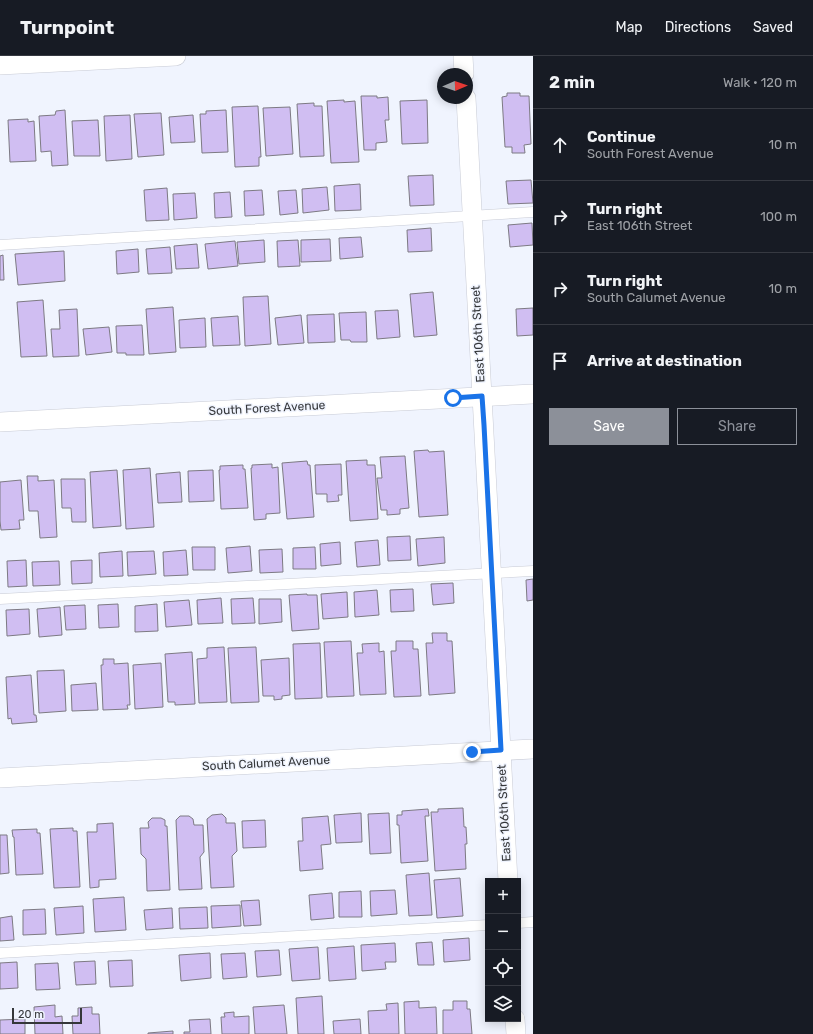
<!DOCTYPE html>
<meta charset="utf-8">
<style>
:root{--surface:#171b24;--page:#242831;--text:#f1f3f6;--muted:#9ea1a6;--line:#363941;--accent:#8c9099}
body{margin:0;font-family:Rubik,sans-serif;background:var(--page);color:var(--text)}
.controls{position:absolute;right:12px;bottom:12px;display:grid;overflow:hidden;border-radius:0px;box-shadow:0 2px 10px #0003}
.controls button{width:36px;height:36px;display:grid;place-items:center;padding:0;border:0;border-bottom:1px solid var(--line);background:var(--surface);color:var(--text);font:20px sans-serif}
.compass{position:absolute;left:437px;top:12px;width:36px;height:36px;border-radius:50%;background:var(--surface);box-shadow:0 2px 10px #0003;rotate:88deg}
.scale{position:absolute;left:12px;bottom:10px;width:70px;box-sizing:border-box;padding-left:4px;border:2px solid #35373a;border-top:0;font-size:11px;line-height:14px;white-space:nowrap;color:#35373a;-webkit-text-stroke:3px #f0f4fe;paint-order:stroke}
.stop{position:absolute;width:12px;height:12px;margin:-9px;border:3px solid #1a73e8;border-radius:50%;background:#fff}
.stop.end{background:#1a73e8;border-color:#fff;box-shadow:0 1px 4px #0008}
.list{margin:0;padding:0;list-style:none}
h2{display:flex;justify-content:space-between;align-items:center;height:52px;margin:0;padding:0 16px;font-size:17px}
h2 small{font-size:13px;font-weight:400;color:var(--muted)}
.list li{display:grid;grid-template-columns:26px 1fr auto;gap:12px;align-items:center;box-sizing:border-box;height:72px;padding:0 16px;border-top:1px solid var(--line)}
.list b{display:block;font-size:15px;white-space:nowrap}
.list p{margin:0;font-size:13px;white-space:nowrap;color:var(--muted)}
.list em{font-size:13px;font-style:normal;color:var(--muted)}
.actions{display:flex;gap:8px;padding:12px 16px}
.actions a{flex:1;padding:9px 0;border:1px solid var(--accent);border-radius:0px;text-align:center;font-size:14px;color:var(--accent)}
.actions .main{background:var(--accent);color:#fff}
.icon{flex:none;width:22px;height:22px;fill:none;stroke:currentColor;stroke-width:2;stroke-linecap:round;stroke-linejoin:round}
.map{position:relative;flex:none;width:533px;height:978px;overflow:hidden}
header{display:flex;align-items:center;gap:24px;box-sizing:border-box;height:56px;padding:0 20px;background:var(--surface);border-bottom:1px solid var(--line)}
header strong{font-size:19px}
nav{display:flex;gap:22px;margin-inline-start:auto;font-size:14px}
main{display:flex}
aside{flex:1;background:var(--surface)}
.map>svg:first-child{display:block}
.building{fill:#d0bef2;stroke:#7d7a83}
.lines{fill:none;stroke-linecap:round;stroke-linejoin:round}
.service-casing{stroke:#c8cbd5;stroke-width:11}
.minor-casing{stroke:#c8cbd5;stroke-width:20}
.service{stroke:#fff;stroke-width:10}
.minor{stroke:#fff;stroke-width:19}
.route{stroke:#1a73e8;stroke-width:5}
.labels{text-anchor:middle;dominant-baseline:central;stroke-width:3;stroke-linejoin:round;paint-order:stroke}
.street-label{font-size:12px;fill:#35373a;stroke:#f0f4fe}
</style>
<header>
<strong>Turnpoint</strong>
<nav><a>Map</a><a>Directions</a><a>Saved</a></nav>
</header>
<main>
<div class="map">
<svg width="533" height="978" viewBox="0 0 533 978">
<rect width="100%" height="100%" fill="#f0f4fe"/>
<!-- building -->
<g class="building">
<path d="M507,37H520V40H529L531,88L524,89L525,97H512V91H505L502,41L507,40Z"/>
<path d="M361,40H377V42L388,41L389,64H385L387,86L376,87V94H364Z"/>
<path d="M344,44V46L355,45L359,106L331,107L327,45Z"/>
<path d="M427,44L428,87L402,88L400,45Z"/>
<path d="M314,47V50H322L324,100L300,101L297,48Z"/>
<path d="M258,50L261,101H259V110L235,111L232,51Z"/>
<path d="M290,51L293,98L266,100L263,52Z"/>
<path d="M65,54L68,109L52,110L51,95L41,96L39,60L55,59L56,55Z"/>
<path d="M226,54L228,96L202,97L200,58H206V55Z"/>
<path d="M161,57L164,99L138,101L134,58Z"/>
<path d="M130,59L132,103L106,105L104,60Z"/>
<path d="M193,59L195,86L171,87L169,61Z"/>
<path d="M28,63V66L34,65L36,105L10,106L8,64Z"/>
<path d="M98,64L100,100H74L72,65Z"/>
<path d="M433,119L434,149L410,150L408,120Z"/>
<path d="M531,124L533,147L508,148L506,125Z"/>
<path d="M360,128L361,154L335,155L334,130Z"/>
<path d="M327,131L329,154L303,157L302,133Z"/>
<path d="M167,132L169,164L146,165L144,134Z"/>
<path d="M262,134L264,159L245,160L244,135Z"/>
<path d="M296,134L298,157L280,159L278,135Z"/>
<path d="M230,136L232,161L215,162L214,137Z"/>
<path d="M195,137L197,162L174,164L173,138Z"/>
<path d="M532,167L533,189L510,191L508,169Z"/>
<path d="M431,172L432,195L408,196L407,174Z"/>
<path d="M361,181L363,201L340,203L339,182Z"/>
<path d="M330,183L331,205L301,206V184Z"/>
<path d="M264,184L265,206L239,208L237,186Z"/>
<path d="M298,184L300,210L278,211L277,185Z"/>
<path d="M235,185L238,210L208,213L205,188Z"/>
<path d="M197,188L199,212L176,213L174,190Z"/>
<path d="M170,191L172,217L148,218L146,193Z"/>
<path d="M138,193L139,216L117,218L116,195Z"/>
<path d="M64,195L65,225L18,229L15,198Z"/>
<path d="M3,199L4,224H0V200Z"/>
<path d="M433,236L437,279L414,281L410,238Z"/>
<path d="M268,240L271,288L245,290L243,241Z"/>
<path d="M43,244L47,300L21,301L17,246Z"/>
<path d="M173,251L176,296L149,298L146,253Z"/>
<path d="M533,252V279L517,280L516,253Z"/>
<path d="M77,253L79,300L53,301L51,273H60L59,254Z"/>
<path d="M398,254L400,281L377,283L375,255Z"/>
<path d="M366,256L367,286H351L350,284H341L339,257Z"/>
<path d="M334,258L335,286L308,287L307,259Z"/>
<path d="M301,259L304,287L278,289L275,262Z"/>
<path d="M238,260L240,289L213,290L211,262Z"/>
<path d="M205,262L206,291L180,292L179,264Z"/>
<path d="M142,269L144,299H126V297H117L116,270Z"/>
<path d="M109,271L112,296L86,299L83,273Z"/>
<path d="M428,394L429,396L444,395L448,459L419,461L414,395Z"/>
<path d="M405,400L409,452L400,453V458L387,459V454H381L377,422H382L380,401Z"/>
<path d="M367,404V409H375L378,463L350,465L346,405Z"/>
<path d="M307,405L308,409H310L314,461L287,463L282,407Z"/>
<path d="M272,408V412L278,411L280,457L266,458V463L254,464L251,412H252V409Z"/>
<path d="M341,408L342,439H338L339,445L327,446V438H316L315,409Z"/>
<path d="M243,409V413H245L248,452L221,453L219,414H220V410Z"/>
<path d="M150,412L154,471L126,473L123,414Z"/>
<path d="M117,414L121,470L93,472L90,416Z"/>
<path d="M213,414L214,445L189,446L188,415Z"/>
<path d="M180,416L182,446L158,447L156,418Z"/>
<path d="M27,420H38V425L54,424L57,481L40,482L38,455H29Z"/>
<path d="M61,423H85L86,466H72L71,452H62Z"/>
<path d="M21,424L24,464H19L20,473L1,474L0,465V426Z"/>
<path d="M410,480L411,504L388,505L387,481Z"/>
<path d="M444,481L445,507L418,510L416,483Z"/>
<path d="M378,484L380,509L357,511L355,486Z"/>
<path d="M340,486L341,508L321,510L320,488Z"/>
<path d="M250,490L252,515L228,517L226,492Z"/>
<path d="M192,491H215V514H193Z"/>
<path d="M315,491L316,513H293V492Z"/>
<path d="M282,493L283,516L260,517L259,494Z"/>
<path d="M186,494L188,519L164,520L163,496Z"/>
<path d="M122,495L123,520L100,521L99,497Z"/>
<path d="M154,495L156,518L128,520L127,496Z"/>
<path d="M26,504L27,530L8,531L7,505Z"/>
<path d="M92,504V527L72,528L71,505Z"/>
<path d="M59,505L60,529L33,530L32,506Z"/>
<path d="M533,523V544L527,545L526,524Z"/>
<path d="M453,527L454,547L433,549L431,528Z"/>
<path d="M413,533L414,555L391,556L390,534Z"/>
<path d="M377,534L379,559L355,561L354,536Z"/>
<path d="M347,536L348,561L323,563L321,538Z"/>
<path d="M307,538V539H317L319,573L292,575L289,539Z"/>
<path d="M221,542L223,567L198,568L197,544Z"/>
<path d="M253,542L255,567L232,568L231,543Z"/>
<path d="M259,543H281L282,566L259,568Z"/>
<path d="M189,544L192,569L166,571L164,546Z"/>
<path d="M118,548L119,571L99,572L98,549Z"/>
<path d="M157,548L158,575L135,576V550Z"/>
<path d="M85,549L86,573L66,574L64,550Z"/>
<path d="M60,551L62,579L39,581L37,553Z"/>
<path d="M29,553L30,578L7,580L6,554Z"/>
<path d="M432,577H447V585H452L455,637L429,639L426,587H433Z"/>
<path d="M351,585L354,640L327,641L324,586Z"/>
<path d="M396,585H413V593H418L421,640L394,641L391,595H396Z"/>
<path d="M320,587L322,642L295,643L293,588Z"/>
<path d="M379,587V596L384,595L386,638L360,639L357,597H363L362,588Z"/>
<path d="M224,591L227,646L199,647L197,603L207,602V592Z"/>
<path d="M256,591L259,646L231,647L228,592Z"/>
<path d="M192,596L195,648L175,649V646H168L165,598Z"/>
<path d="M289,602L290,639L282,640V643L274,644V640H263L261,604Z"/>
<path d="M103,603H114V608L128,607L130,649H127L128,653L103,654L101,609H103Z"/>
<path d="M161,607L163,651L135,653L133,609Z"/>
<path d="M64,614L66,655L39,657L37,615Z"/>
<path d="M31,619L34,659H36L37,666L12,668L11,662L8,663L6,621Z"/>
<path d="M96,627L98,654L72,655L71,629Z"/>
<path d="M463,752L464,771H466L467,788H465L466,813L435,815L431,756H438V753Z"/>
<path d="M428,753L429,760H425L428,805L401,807L399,769H397V759H402V755Z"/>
<path d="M361,757L362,786L336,787L334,759Z"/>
<path d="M389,757L391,797L370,798L368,758Z"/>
<path d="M222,758L226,762V767H235L237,795L232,800L234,831L211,832L207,763L212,759Z"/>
<path d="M180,760H189L193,763L194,769H203L204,796L200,801L202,833L179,834L176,764Z"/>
<path d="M328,760L331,788L321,789L323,813L300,815L298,785H303L302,762Z"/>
<path d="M152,762H161L165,764V770H167L170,834L147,835L146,803L141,798L140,772H149L148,766Z"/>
<path d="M265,764L266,791L243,792L242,765Z"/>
<path d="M113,767L116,823L99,824V831L90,832L87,776H97V768Z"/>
<path d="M73,772V775H77L80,831L54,832L50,773Z"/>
<path d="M37,773V777H40L43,818L16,819L14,781H13L12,774Z"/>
<path d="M0,779H7L9,817L0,818Z"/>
<path d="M429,817L432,859L409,860L406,819Z"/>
<path d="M460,822L463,860L437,862L434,824Z"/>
<path d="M395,834L397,858L371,860L370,835Z"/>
<path d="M361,835L362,861H339V836Z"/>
<path d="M332,837L334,862L311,864L309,839Z"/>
<path d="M124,841L126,874L95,876L93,843Z"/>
<path d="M259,844L261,869L244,870L241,845Z"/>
<path d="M240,849L241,870L212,872L211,850Z"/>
<path d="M83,850L84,877L56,879L54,852Z"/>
<path d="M207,851L208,872L180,873L179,852Z"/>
<path d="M172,852L173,872L146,874L144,854Z"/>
<path d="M45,853L46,878L23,879V854Z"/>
<path d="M12,860L14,884L0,885V862Z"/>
<path d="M469,882L470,904L444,906L443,884Z"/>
<path d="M432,886L434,909H418L416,887Z"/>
<path d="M395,887L396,906H385L386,913L362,915L361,889Z"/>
<path d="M354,890L356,923L329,925L327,892Z"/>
<path d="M318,891L320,923L292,925L289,893Z"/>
<path d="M279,894L281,919L257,921L255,895Z"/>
<path d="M210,897L211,922L181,925L179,899Z"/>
<path d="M245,897L247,921L223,923L221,898Z"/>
<path d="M132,904L133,930L110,931L108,905Z"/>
<path d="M95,905L96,928L76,929L74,906Z"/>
<path d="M17,906L18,932L0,933V907Z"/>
<path d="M58,907L60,933L36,934L35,908Z"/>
<path d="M322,940L324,978H298L296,942Z"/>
<path d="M419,945V952L436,951L437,978H405L404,946Z"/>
<path d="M453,945H467V953H470L472,978H443V954H453Z"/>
<path d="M398,947L399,978H369L368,955L387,954L386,948Z"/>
<path d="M55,949V961L62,960L63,978H35L34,951Z"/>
<path d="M284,949L287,978H255L253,951Z"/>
<path d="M92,951V958H99L100,978H73L72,960H78V952Z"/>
<path d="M234,956V961L249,960V978H222L221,961H225L224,957Z"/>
<path d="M25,963V978H0V964Z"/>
<path d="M210,963L211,978H184V976H190L189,964Z"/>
<path d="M360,963L361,978H334L333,965Z"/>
<path d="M173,975V978H148V977Z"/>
</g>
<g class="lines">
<!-- service casing -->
<g class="service-casing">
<g id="service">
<path d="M0,189L533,156"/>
<path d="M0,543L533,515"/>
<path d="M518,867L533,866"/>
<path d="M0,897L488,869"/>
</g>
</g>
<!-- minor casing -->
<g class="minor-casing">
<g id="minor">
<path d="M463,0L464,18"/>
<path d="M0,9L176,0"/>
<path d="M466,42L508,825"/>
<path d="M0,366L533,338"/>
<path d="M0,722L533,693"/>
<path d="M515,963L516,978"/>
</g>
</g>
<!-- service -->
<use href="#service" class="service"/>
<!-- minor -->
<use href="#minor" class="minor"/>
</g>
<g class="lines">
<!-- route -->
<path class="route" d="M453,342L482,340L484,369L501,694L472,696"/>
</g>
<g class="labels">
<!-- street labels -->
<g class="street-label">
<text transform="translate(478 278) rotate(-93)">East 106th Street</text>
<text transform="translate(267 352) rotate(-3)">South Forest Avenue</text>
<text transform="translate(266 707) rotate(-3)">South Calumet Avenue</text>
<text transform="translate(504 757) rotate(-93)">East 106th Street</text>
</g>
</g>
</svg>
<div class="controls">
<button>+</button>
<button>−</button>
<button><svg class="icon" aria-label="locate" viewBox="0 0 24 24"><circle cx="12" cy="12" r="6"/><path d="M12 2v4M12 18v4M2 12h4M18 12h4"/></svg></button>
<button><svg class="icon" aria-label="layers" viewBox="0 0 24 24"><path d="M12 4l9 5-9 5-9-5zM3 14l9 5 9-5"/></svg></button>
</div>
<svg class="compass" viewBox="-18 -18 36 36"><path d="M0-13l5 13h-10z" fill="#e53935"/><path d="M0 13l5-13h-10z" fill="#9ea1a6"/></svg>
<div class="scale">20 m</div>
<div class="stop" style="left:453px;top:342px"></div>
<div class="stop end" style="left:472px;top:696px"></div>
</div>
<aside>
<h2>2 min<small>Walk · 120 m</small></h2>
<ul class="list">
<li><svg class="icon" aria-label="ahead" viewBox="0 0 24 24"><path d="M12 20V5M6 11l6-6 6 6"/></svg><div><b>Continue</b><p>South Forest Avenue</p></div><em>10 m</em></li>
<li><svg class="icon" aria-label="right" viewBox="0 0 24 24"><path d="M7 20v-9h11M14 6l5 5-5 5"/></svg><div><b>Turn right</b><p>East 106th Street</p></div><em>100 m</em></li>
<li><svg class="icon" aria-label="right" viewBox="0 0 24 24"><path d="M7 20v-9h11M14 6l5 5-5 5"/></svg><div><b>Turn right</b><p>South Calumet Avenue</p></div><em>10 m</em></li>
<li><svg class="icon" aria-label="arrive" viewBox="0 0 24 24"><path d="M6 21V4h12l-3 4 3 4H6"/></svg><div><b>Arrive at destination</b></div></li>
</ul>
<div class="actions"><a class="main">Save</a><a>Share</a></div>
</aside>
</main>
